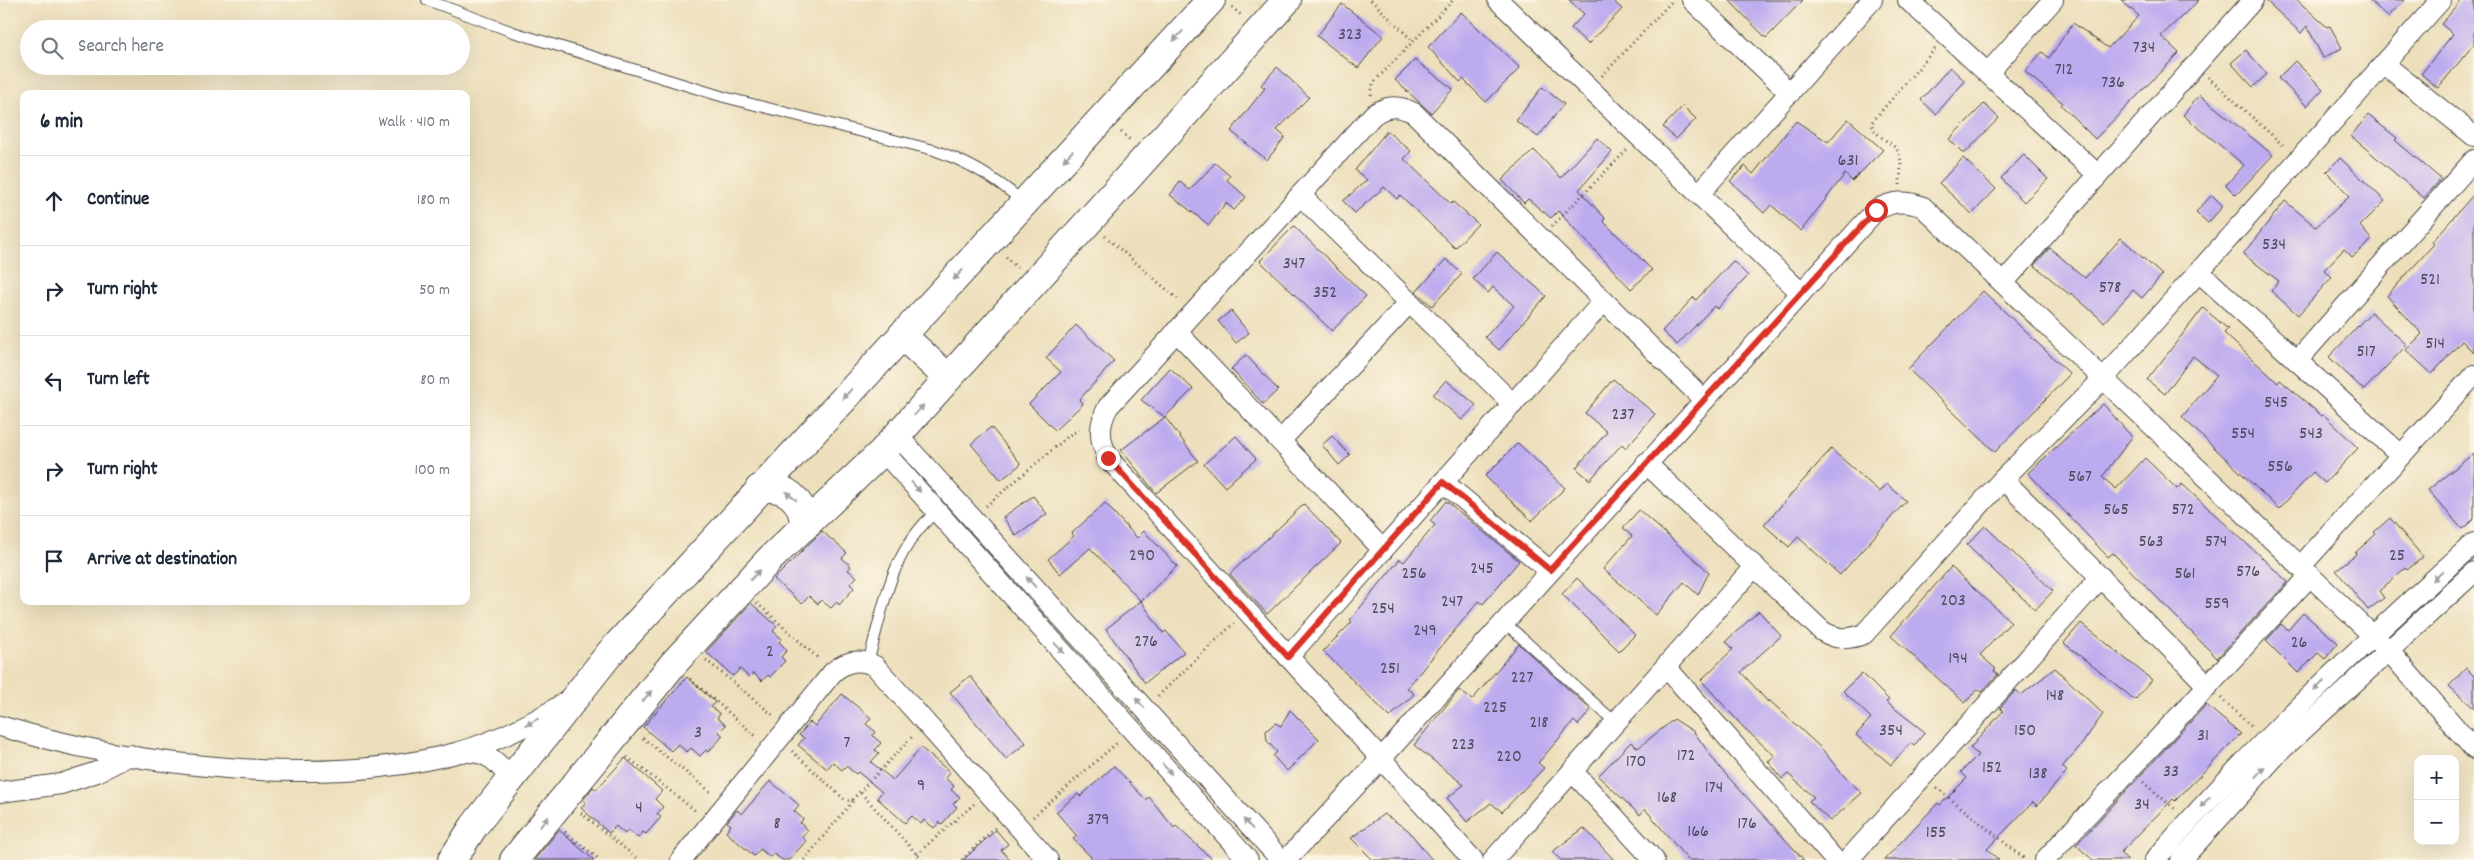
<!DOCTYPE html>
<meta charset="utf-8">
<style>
:root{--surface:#fff;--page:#f2f2f3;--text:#1f2937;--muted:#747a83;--line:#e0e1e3}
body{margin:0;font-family:Dekko,sans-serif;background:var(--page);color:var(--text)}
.controls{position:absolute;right:15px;bottom:15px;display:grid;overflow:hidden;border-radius:10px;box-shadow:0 5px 20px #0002}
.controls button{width:45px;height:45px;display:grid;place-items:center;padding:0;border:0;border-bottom:1px solid var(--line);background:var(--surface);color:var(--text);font:25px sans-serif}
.stop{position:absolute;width:15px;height:15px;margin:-11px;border:4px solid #d93025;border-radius:50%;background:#fff}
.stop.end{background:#d93025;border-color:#fff;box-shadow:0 1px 5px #0008}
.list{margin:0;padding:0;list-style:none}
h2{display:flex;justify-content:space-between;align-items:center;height:65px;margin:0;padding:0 20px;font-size:21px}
h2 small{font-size:16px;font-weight:400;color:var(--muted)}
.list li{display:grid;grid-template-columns:32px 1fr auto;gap:15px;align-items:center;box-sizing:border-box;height:90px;padding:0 20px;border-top:1px solid var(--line)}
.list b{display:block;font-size:19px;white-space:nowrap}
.list em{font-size:16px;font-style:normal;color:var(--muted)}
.icon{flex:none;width:28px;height:28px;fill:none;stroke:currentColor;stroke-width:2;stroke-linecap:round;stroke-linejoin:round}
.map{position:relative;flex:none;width:2474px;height:860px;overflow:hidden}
.search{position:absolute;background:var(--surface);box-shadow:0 5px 20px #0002;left:20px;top:20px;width:450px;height:55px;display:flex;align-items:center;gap:12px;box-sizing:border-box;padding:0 18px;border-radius:28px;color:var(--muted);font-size:19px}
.panel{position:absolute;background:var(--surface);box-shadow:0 5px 20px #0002;left:20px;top:90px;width:450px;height:515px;border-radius:10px}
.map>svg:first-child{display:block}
.building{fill:#bdabef}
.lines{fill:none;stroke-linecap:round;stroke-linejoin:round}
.lane-casing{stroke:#484641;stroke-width:12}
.street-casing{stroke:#484641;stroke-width:22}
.secondary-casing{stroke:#484641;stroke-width:30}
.path{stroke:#484641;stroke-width:3;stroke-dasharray:1 4;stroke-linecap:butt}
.lane{stroke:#fff;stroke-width:10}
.street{stroke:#fff;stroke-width:20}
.secondary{stroke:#fff;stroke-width:28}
.oneway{fill:#a0a0a0}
.route{stroke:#d93025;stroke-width:6}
.labels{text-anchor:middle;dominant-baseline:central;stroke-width:4;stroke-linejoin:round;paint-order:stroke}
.number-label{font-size:18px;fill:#504b5c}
</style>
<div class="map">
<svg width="2474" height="860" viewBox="0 0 2474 860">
<rect width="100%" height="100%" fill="#fcf5e5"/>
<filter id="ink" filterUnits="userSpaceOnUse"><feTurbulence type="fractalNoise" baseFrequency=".02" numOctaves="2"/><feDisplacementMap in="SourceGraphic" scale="10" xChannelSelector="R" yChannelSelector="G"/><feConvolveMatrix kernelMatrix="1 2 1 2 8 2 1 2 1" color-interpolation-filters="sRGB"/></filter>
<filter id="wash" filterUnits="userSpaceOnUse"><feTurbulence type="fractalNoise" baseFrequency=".0096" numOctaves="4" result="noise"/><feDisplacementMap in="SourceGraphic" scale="20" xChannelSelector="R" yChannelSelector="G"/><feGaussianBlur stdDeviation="1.12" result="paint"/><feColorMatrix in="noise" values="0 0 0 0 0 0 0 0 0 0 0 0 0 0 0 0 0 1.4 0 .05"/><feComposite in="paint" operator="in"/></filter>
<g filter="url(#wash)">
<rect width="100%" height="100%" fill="#eddfbc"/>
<g id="blocks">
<!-- building -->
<g class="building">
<path d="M1569,0H1612L1622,9L1588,44L1571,28L1584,14Z"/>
<path d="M1729,0H1803L1766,38Z"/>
<path d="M2121,0H2199L2161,36L2179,53L2095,139L2061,105L2063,103L2025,72L2042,52L2049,58L2073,23L2108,48L2139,16Z"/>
<path d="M2265,0H2297L2327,27L2330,26L2342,48L2323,58L2307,26L2301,33Z"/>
<path d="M2369,0H2404L2388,17Z"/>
<path d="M2462,0H2474V44L2438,88L2421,74L2453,34L2441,24Z"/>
<path d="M1342,4L1383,36L1358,68L1317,36Z"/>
<path d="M1461,12L1520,68L1486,102L1463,79L1460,82L1428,47Z"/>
<path d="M2246,50L2267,74L2253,87L2231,63Z"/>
<path d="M1415,60L1453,89L1431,113L1395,80Z"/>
<path d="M2295,61L2323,89L2307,106L2278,78Z"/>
<path d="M1277,67L1309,97L1277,130L1285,137L1267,160L1231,131L1265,88L1261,85Z"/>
<path d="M1950,67L1965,81L1936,114L1921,100Z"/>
<path d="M1542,87L1564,104L1538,137L1516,121Z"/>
<path d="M2200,95L2273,155L2236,195L2226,185L2244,165L2183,115Z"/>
<path d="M1984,104L1999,118L1964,154L1949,139Z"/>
<path d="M1683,106L1696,119L1676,139L1663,127Z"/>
<path d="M2368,115L2397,138L2395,140L2441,179L2424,198L2351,136Z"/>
<path d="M1848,119L1883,150L1852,181L1845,174L1801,231L1771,205L1764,213L1730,181L1745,166L1753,174L1796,121L1828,142Z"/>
<path d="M1387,131L1411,151L1404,159L1451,204L1453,202L1478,224L1455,248L1400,195L1397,199L1384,187L1355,213L1343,201L1367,180L1355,170Z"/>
<path d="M1597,138L1612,152L1579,190L1605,218L1603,221L1652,270L1631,289L1558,211L1551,218L1528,199L1524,203L1502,180L1534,150L1561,178Z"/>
<path d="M2024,155L2048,179L2024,202L2001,178Z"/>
<path d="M1963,158L1996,189L1972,214L1939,183Z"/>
<path d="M2340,158L2385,201L2360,226L2372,240L2352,257L2344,249L2324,270L2332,277L2298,315L2271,291L2279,281L2243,254L2285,201L2316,227L2350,196L2326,172Z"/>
<path d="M1215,163L1230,176L1227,180L1246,197L1234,210L1226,203L1209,225L1170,195L1180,182L1190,190Z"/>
<path d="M2474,194V353L2462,341L2432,374L2406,350L2422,334L2387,296L2434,244L2432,242Z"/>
<path d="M2212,195L2223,206L2208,223L2196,212Z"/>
<path d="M1294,226L1366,296L1332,331L1260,261Z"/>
<path d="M2121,238L2162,275L2142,298L2133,290L2104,322L2071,293L2070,295L2034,265L2050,248L2085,278Z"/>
<path d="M1497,252L1546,296L1499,350L1485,337L1514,306L1493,287L1488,293L1473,279Z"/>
<path d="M1446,259L1462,274L1432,306L1416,292Z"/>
<path d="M1733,261L1748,276L1717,309L1714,306L1677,345L1662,331L1694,297L1696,300Z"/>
<path d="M1983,291L2070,374L1995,452L1908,369Z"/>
<path d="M2203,308L2228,329L2224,333L2278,383L2280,380L2322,416L2324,415L2358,448L2325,483L2313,472L2279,509L2182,417L2217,375L2193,356L2165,394L2147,380Z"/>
<path d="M1231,311L1249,333L1236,343L1218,321Z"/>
<path d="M2371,312L2407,345L2364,390L2329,357Z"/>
<path d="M1076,325L1114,361L1079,400L1083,404L1055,430L1029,404L1061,372L1046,358Z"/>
<path d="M1246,355L1278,390L1263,404L1231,369Z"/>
<path d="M1170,368L1193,389L1165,417L1141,400Z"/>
<path d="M1613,379L1655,414L1626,448L1622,444L1590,480L1576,468L1607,432L1585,413Z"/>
<path d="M1446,380L1476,405L1462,420L1433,395Z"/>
<path d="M2103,404L2132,437L2102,477L2116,489L2145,458L2177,489L2182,484L2288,582L2217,658L2113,553L2108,557L2028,473Z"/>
<path d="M1165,417L1198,461L1156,493L1121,450Z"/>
<path d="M991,427L1021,464L1001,480L971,444Z"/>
<path d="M1236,436L1256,459L1225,487L1204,464Z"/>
<path d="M1332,436L1350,455L1339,465L1322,445Z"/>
<path d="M1518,443L1565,488L1532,521L1485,476Z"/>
<path d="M1831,449L1880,492L1887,484L1906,501L1840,575L1798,537L1789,547L1764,525Z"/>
<path d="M2474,453V519L2462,529L2428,490Z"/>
<path d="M1033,496L1047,514L1016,536L1003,517Z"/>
<path d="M1446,501L1519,561L1483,604L1479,601L1407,688L1414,694L1390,717L1323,651L1352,622L1350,620L1400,559L1404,562L1435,525L1430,521Z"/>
<path d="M1105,503L1137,538L1144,531L1177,566L1141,601L1090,548L1060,574L1048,559L1074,536L1072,533Z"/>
<path d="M1304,504L1341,543L1267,614L1230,574Z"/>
<path d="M1639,510L1709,572L1698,595L1684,582L1656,615L1603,569L1632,536L1623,528Z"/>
<path d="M2390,518L2423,557L2407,570L2405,568L2379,591L2384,598L2368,610L2336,570L2356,554L2355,553L2376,534L2374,532Z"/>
<path d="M1985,526L2053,591L2035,610L1967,545Z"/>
<path d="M822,531L847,553L842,558L851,566L848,570L857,577L850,584L854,588L839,605L837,602L831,608L821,600L818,604L809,596L802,604L774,579Z"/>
<path d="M1951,567L2011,622L1980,655L1996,669L1994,671L1998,674L1982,692L1978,689L1965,703L1891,636Z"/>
<path d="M1577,578L1635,635L1619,651L1562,594Z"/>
<path d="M1141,601L1163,633L1166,631L1184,652L1145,683L1106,629Z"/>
<path d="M751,603L777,626L773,631L782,639L779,642L787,650L781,657L785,661L770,677L768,675L762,681L753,673L749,677L740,669L733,676L706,652Z"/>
<path d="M1759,611L1781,636L1741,672L1768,702L1769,700L1822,749L1842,774L1862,793L1830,821L1809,801L1814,797L1788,774L1782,779L1768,761L1775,756L1744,728L1701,680L1733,649L1726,641Z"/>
<path d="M2303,613L2338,643L2325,659L2318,653L2298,673L2266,641L2281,624L2288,630Z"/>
<path d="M2081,623L2152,680L2135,700L2064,643Z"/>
<path d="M1519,644L1591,710L1578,725L1574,721L1538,763L1544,768L1502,812L1491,803L1467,822L1447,798L1464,785L1414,745L1459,690L1472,700Z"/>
<path d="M2055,668L2103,714L2082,744L2062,767L2067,771L2037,806L2033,802L1987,849L1999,860H1884L1938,803L1940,805L1967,778L1961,772L1978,755L1970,748L2003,711L2000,708L2016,690L2021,695Z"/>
<path d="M2466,668L2474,676V708L2449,686Z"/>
<path d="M1862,673L1889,700L1886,702L1925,732L1914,746L1910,743L1891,765L1856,735L1871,718L1843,691Z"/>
<path d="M970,676L1026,743L1006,759L950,692Z"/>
<path d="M687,677L715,702L711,707L720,714L717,718L726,725L719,732L723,736L708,752L706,750L700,756L691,748L687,752L678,744L671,751L643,727Z"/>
<path d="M842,694L871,718L866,724L876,732L872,735L881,743L875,750L879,753L871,762L893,780L921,748L950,772L945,778L954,786L951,790L960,797L953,804L957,807L942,824L940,822L934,828L924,820L921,824L912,816L905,823L877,798L882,792L858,772L856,774L846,766L842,770L833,762L827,769L798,745L804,738L799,735L810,722L815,726Z"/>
<path d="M2206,705L2241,734L2175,801L2173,799L2120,853L2128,860H2093L2076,845Z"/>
<path d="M1290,710L1319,739L1287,771L1273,756L1277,752L1267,741L1266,731L1275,723L1281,726Z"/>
<path d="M1674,719L1694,732L1719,767L1804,860H1688L1645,809L1640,815L1598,776L1631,742L1638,748Z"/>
<path d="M625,758L662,791L655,799L663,807L657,814L661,817L646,834L643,832L638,838L628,830L625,834L616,826L609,833L581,808L586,802L583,800L593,787L596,790Z"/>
<path d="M1114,766L1146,800L1149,797L1174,828L1176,826L1213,860H1094L1073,839L1077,836L1056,812L1078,794L1080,797Z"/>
<path d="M770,781L799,805L794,811L803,819L800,823L808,830L802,837L806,841L789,860H782L773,853L770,857L760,849L754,856L726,832L731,825L727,822L737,810L742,814Z"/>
<path d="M1384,814L1408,830L1432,860H1373L1351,838Z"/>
<path d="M1584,828L1614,860H1561L1552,852Z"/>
<path d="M559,830L567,837L594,860H534Z"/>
<path d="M996,830L1008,844L1001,850L1010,860H963Z"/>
</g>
</g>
</g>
<g filter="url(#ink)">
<use href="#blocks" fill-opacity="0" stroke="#484641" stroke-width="1"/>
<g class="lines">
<!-- lane casing -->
<g class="lane-casing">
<g id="lane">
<path d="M427,0L513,32L724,97L934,150C968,162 996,178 1023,202"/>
<path d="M1503,621L1616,723"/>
<path d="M868,663C884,606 890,551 937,511"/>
</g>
</g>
<!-- street casing -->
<g class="street-casing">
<g id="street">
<path d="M1498,0L1801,293"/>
<path d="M1692,0L1790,93"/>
<path d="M1908,0L2098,175"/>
<path d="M2384,64L2474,136"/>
<path d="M1988,73L2053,0"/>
<path d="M1699,194L1872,0"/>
<path d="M1300,195L1513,404"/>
<path d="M2199,272L2401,455"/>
<path d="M2003,283L2253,0"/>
<path d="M1176,331L1383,550"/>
<path d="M2297,361L2474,160"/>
<path d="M897,435L1281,860"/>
<path d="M1280,441L1410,302"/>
<path d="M883,451L1248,860"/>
<path d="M1646,463L1822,631C1837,640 1848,640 1864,634L2003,479L2103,379L2441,0"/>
<path d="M2003,479L2208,686"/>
<path d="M1443,482L1549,570"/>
<path d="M2300,567L2474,375"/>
<path d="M1288,657L1603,302"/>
<path d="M1666,667L1835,860"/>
<path d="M0,726C133,766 321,789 456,753C495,742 532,724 566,702"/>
<path d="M465,752C487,751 500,762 510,781"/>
<path d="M1573,772L1654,860"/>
<path d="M0,792L61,784L97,772L130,755"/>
<path d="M681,860L833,672C846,661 859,658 875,666L1048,860"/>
<path d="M1286,860L1381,759L1876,210C1893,201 1906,200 1923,207L2388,650L2474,749"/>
<path d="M1473,860L1108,458C1099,440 1098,426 1108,407L1373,115C1387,105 1399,105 1414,113L1704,400"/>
<path d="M1493,860L1755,566"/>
<path d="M1848,860L2101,577"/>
<path d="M2045,860L2310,576"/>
<path d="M2155,860C2253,745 2363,644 2474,543"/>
<path d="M2181,860L2278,753L2474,572"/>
</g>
</g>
<!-- secondary casing -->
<g class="secondary-casing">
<g id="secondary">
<path d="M902,335L948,378"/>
<path d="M759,489C785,484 804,499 804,527"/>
<path d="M452,860L474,826L610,653L1211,0"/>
<path d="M514,860L673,664L770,559L883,451L1287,0"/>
</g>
</g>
<!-- path -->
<g class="path">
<path d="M1371,0L1413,41"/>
<path d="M1232,7L1242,16"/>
<path d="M1602,76L1673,0"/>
<path d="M2208,77L2285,147"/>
<path d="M1371,95L1373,83L1453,0"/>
<path d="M1121,132L1131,141"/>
<path d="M1900,185C1900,176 1902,164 1900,156C1896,141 1872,138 1872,122L1935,49"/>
<path d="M1552,226L1627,150"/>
<path d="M1105,236L1180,301"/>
<path d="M1006,257L1017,268"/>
<path d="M986,506L1072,433L1083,430"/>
<path d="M757,603L819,659"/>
<path d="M706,660L774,716"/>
<path d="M690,679L757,737"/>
<path d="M1158,696L1234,623"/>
<path d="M2221,698L2253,728"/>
<path d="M643,738L712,793"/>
<path d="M792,751L845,800L851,801L913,736"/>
<path d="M627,757L697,812"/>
<path d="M2143,782L2175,809"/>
<path d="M1937,788L2026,860"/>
<path d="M861,793L922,860"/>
<path d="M581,813L639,860"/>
<path d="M1033,817L1118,742"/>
<path d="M565,832L600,860"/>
<path d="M917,854L974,804"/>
<path d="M804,860L853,801"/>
<path d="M962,860L996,827"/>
</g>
<!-- lane -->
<use href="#lane" class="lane"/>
<!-- street -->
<use href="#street" class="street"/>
<!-- secondary -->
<use href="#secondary" class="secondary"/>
</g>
<!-- one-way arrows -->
<defs><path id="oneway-solid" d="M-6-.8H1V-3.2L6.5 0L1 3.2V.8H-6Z" transform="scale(1.25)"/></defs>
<g class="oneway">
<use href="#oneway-solid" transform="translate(1178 36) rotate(133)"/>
<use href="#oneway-solid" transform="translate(1068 156) rotate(133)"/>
<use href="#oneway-solid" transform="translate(958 275) rotate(133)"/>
<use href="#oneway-solid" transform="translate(847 394) rotate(133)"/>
<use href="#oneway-solid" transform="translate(919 410) rotate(-48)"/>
<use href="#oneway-solid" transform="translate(916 487) rotate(48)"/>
<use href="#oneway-solid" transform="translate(791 496) rotate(-140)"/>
<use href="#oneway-solid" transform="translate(755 575) rotate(-48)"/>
<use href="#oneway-solid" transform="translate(2438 576) rotate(138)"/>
<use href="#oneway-solid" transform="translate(1031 582) rotate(-132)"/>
<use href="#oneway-solid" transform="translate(1059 648) rotate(48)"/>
<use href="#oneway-solid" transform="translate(2319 686) rotate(136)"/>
<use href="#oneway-solid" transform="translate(647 696) rotate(-50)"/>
<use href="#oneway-solid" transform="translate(1140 703) rotate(-132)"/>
<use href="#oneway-solid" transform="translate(532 722) rotate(152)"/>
<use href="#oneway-solid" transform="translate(1167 769) rotate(48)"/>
<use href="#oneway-solid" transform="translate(2260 772) rotate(-47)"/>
<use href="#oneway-solid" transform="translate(2205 802) rotate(133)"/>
<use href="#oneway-solid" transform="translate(544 822) rotate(-51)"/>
<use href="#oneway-solid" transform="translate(1248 824) rotate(-132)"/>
</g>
</g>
<g class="lines" filter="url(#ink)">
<!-- route -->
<path class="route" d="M1108,458L1288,657L1443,482L1550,570L1876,210"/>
</g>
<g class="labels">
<!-- number labels -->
<g class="number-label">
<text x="1350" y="35">323</text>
<text x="2144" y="48">734</text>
<text x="2064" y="70">712</text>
<text x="2113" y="83">736</text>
<text x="1848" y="161">631</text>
<text x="2274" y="245">534</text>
<text x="1294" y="264">347</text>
<text x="2430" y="280">521</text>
<text x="2110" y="288">578</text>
<text x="1325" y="293">352</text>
<text x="2435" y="344">514</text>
<text x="2366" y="352">517</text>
<text x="2276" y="403">545</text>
<text x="1623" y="415">237</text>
<text x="2243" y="434">554</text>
<text x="2311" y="434">543</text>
<text x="2280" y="467">556</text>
<text x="2080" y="477">567</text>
<text x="2116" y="510">565</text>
<text x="2183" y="510">572</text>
<text x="2151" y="542">563</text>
<text x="2216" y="542">574</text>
<text x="1142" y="556">290</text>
<text x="2397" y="556">25</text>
<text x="1482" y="569">245</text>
<text x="2248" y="572">576</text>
<text x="1414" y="574">256</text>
<text x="2185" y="574">561</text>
<text x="1953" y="601">203</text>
<text x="1452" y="602">247</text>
<text x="2217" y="604">559</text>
<text x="1383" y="609">254</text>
<text x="1425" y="631">249</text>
<text x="1146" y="642">276</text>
<text x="2299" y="643">26</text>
<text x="770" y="652">2</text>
<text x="1958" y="659">194</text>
<text x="1390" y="669">251</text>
<text x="1522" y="678">227</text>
<text x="2055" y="696">148</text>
<text x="1495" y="708">225</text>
<text x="1539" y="723">218</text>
<text x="1891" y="731">354</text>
<text x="2025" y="731">150</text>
<text x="698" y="733">3</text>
<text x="2203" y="736">31</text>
<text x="847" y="743">7</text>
<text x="1463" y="745">223</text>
<text x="1686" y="756">172</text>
<text x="1509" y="757">220</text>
<text x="1636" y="762">170</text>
<text x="1992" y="768">152</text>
<text x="2171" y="772">33</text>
<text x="2038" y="774">138</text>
<text x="921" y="786">9</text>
<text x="1714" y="788">174</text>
<text x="1667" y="798">168</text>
<text x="2142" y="805">34</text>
<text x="639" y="808">4</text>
<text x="1098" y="820">379</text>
<text x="777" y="824">8</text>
<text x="1747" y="824">176</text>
<text x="1698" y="832">166</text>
<text x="1936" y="833">155</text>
</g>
</g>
</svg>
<div class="controls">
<button>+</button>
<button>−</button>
</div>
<div class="stop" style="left:1876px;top:210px"></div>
<div class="stop end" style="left:1108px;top:458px"></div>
<div class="search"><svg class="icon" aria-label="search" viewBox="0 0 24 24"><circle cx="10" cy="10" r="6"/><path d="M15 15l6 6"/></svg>Search here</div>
<section class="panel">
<h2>6 min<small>Walk · 410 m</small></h2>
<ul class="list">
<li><svg class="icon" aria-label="ahead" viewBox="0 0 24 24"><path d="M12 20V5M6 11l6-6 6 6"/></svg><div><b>Continue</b></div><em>180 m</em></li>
<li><svg class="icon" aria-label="right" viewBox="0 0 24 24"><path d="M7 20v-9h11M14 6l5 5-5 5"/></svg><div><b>Turn right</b></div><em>50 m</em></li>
<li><svg class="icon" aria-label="left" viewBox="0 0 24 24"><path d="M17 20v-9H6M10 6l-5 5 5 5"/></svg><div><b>Turn left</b></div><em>80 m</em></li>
<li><svg class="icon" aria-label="right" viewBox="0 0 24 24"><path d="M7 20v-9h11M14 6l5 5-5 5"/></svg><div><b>Turn right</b></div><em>100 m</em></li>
<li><svg class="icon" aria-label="arrive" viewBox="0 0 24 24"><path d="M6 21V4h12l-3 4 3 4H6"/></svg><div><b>Arrive at destination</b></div></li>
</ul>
</section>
</div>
